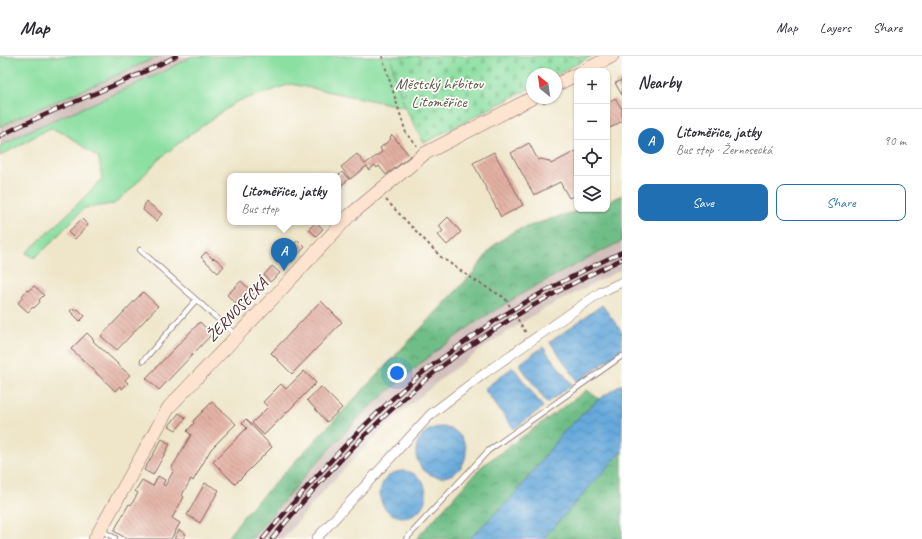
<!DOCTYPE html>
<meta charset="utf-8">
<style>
:root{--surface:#fff;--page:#f2f2f3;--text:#2b2b33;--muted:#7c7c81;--line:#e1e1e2;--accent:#1f6fb2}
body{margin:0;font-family:Caveat,sans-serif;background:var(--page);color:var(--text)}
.controls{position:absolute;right:12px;top:12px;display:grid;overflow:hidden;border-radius:8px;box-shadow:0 1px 3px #0004}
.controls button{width:36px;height:36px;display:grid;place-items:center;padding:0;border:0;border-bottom:1px solid var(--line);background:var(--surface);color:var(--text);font:20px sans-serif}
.compass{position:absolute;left:526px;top:12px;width:36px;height:36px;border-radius:50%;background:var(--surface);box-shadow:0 1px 3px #0004;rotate:331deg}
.you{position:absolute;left:397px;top:317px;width:14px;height:14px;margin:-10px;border:3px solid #fff;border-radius:50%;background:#1a73e8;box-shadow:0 0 0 6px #1a73e833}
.badge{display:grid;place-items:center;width:26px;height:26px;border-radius:50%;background:var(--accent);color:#fff;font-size:13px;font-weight:700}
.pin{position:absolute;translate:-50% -33px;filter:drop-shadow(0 1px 2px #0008)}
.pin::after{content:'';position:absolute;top:21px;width:14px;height:12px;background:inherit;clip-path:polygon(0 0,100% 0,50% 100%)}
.popup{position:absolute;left:227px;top:117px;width:114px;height:52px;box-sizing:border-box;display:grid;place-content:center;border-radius:8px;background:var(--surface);filter:drop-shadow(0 1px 3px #0005);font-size:13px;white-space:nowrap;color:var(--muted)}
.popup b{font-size:15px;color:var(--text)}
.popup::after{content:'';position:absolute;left:50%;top:100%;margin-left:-8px;border:8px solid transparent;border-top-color:var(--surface)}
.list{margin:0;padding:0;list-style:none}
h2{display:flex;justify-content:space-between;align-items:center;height:52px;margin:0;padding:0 16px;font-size:17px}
h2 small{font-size:13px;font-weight:400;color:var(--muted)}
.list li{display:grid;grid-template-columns:26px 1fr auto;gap:12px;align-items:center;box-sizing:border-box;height:64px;padding:0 16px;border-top:1px solid var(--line)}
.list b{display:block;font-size:15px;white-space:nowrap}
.list p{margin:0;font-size:13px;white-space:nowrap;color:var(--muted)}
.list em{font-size:13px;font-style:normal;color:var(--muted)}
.actions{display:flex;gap:8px;padding:12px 16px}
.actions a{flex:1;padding:9px 0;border:1px solid var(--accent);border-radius:8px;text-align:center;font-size:14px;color:var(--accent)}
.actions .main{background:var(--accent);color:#fff}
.icon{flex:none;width:22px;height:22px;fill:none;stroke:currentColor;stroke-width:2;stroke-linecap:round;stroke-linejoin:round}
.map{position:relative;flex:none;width:622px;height:483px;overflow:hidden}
header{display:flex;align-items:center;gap:24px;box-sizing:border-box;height:56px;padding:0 20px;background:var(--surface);border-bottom:1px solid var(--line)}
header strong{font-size:19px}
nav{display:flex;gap:22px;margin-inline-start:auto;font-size:14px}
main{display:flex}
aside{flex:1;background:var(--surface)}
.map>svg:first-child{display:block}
.industrial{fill:#d1c0bc}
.grass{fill:#8bdfa1;stroke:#6a7f66}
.forest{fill:url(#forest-crowns);stroke:#5d6e59}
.cemetery{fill:url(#cemetery-stones);stroke:#6a7f66}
.water{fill:url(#water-waves);stroke:#586483}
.building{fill:url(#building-back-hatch)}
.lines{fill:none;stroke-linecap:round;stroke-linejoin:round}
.lane-casing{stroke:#846563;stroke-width:6}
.street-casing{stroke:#846563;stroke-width:10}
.secondary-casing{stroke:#846563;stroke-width:14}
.path{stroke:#846563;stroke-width:2;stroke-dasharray:3 3;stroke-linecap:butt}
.lane{stroke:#fff;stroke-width:4.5}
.street{stroke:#fff;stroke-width:9}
.secondary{stroke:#fde4d0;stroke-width:13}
.rail-casing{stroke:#4a1f2b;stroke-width:4.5}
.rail{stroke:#fdfcf7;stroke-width:3;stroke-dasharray:9;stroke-linecap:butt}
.labels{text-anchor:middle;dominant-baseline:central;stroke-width:3.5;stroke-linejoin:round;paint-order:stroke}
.park-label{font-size:16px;fill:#5e594e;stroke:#fdfcf7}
.street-label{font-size:16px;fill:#4a1f2b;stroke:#fdfcf7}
</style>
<header>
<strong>Map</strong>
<nav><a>Map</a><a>Layers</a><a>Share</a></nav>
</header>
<main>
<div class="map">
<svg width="622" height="483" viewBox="0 0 622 483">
<defs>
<pattern id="forest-crowns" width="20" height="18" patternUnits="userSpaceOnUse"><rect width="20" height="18" fill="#70be87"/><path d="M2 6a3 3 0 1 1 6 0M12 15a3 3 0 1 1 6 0" fill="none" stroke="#5e9a6f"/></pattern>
<pattern id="cemetery-stones" width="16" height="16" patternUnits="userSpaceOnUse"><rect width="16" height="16" fill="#8bdfa1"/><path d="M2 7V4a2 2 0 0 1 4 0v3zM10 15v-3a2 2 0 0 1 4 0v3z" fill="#79bf8b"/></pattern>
<pattern id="water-waves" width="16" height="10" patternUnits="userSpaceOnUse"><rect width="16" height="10" fill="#66a9db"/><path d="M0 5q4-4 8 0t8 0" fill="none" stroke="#5689b2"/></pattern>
<pattern id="building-back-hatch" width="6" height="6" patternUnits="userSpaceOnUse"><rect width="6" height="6" fill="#e3b0a3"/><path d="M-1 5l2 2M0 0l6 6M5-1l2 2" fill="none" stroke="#ba8f85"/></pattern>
</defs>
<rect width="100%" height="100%" fill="#fdfcf7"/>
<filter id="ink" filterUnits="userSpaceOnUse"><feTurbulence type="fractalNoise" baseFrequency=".025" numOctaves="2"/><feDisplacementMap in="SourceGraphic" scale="8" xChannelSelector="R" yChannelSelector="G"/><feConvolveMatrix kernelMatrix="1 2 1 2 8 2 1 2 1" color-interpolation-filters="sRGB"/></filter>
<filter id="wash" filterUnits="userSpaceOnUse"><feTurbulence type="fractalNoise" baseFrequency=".012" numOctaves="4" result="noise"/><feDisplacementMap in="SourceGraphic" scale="16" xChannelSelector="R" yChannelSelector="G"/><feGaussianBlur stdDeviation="0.9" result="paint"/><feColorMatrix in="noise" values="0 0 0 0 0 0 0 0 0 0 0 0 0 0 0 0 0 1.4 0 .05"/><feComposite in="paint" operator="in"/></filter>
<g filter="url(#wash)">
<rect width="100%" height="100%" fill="#efe6ca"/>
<!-- industrial -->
<g class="industrial">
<path d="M159,0H192L165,15L103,43L26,76L0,90V71L19,61L97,28Z"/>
<path d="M622,185V213L542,254L493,285L447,318L417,343L384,372L328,430L283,483H251L310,414L366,354L432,298L479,264L530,233L588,202Z"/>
</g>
<!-- grass -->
<g class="grass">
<path d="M0,0H159L97,28L19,61L0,71Z"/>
<path d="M192,0H391L394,17L405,51L291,28L236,46L185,82L158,104L131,133L114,148L84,152L48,190L34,202L26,197L72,154L102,123L99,102L65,78L50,72L0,100V90L26,76L103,43L165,15Z"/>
</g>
<!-- forest -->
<g class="forest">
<path d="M622,139V185L588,202L530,233L479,264L432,298L366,354L310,414L251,483H226L246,457L345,353L474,216L493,190L514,175L563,159L586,153H607V147Z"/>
<path d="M587,334L599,343L566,373L515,438L469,483H416L482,410Z"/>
<path d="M622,395V483H543Z"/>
</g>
<!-- cemetery -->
<path class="cemetery" d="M391,0H592L556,19V18H532V31L424,87L405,51L394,17Z"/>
<!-- water -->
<g class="water">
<path d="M602,249L622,276V294L578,326L550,286Z"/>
<path d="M543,291L572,329L547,347L519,308Z"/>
<path d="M513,311L543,351L514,373L484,333Z"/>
<path d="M622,328V395L543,483H469L515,438L566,373L599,343Z"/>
<circle cx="441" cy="396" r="25"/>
<circle cx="403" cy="438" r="23"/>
</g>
<g id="blocks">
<!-- building -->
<g class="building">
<path d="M622,24V39L615,27Z"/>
<path d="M615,42L622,53V65L610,72L607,67V47Z"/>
<path d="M392,79L410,100L386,119L379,110L377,112L375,109L369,114L367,110L350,123L341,111L357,98L365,108L382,96L380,92L391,83L390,81Z"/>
<path d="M529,87L538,104L541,103L549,105L551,108L576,95L577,96V138L569,142L560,126L534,139L511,97Z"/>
<path d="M494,96L523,149L501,161L473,107Z"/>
<path d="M342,116L349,123L338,132V120Z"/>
<path d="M146,145L162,158L156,165L143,154Z"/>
<path d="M448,161L461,176L447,189L438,179L443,175L439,170Z"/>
<path d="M82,163L88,169L75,183L68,176Z"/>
<path d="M316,166L323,173L316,180L309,173Z"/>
<path d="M298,184L305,191L291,206L284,199Z"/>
<path d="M206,196L213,203L214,202L217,204L224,210L218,217L201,201Z"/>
<path d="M272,210L280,217L270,226L264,219Z"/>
<path d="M241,225L254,237L241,252L227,239Z"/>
<path d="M34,230L44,239L39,244L40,246L34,252L33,251L28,256L18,247L23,241L22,240L27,234L28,235Z"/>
<path d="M143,236L158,250L117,294L101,280Z"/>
<path d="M321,245L342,266L292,318L271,297Z"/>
<path d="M73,252L76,255L78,253L85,260L80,265L70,255Z"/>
<path d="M200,266L212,278L159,334L146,322Z"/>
<path d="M87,277L94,284L93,285L118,308H117L130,319L125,324L128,327L122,333L120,330L115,335L108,328L96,317V316L71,293Z"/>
<path d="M304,315L316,327L264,379L252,367L268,351L263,346L281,328L286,333Z"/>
<path d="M321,331L342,352L327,366L307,344Z"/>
<path d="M212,346L236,368L211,393L193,425L191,423L182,439L184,441L172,462L180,467L171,483H127L114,475L129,448L131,449L138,437L135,435L142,424L153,430L158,420L165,424L163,429L165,430L174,414L171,413L191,379L187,375L194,367L193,365Z"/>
<path d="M179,357L186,362L176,374L169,370Z"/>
<path d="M246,363L272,391L235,428L213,406L247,372L242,367Z"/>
<path d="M162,383L170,388L153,419L144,414Z"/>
<path d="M205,427L219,434L200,467L187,459Z"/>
<path d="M179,474L186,478L183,483H174Z"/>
</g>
</g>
</g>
<g filter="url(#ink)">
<use href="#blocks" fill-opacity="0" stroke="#846563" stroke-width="1"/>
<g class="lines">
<!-- lane casing -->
<g class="lane-casing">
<g id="lane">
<path d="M140,194L236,279"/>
<path d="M143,305L196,244"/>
<path d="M102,475L115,482L114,483"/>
<path d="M406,483L488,395L622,300"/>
</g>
</g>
<!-- street casing -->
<g class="street-casing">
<path id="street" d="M316,483L431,358L485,317L588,245L601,236L622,226"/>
</g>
<!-- secondary casing -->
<g class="secondary-casing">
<g id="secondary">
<path d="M584,15L612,0"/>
<path d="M556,29L577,18"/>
<path d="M95,483L169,351L277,238L349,160L424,98L532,42"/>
</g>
</g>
<!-- path -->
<g class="path">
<path d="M382,0L406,77L417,90"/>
<path d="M543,47L546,45V42"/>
<path d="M386,144L441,201L474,224L505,242L526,277"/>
</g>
<!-- lane -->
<use href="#lane" class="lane"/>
<!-- street -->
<use href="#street" class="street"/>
<!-- secondary -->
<use href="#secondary" class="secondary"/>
<!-- rail casing -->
<g class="rail-casing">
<g id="rail">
<path d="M0,80C57,50 119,31 176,0"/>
<path d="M263,483C308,428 355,375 409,328C425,314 442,302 459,290C473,280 486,271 499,262C539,237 580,216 622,196"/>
<path d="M272,483C322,421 378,361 441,311C496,268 559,233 622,203"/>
</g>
</g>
<!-- rail -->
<use href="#rail" class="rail"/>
</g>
</g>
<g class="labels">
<!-- park labels -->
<g class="park-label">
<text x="439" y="28">Městský hřbitov<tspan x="439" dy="18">Litoměřice</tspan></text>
</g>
<!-- street labels -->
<g class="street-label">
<text transform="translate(237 254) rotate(-46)">ŽERNOSECKÁ</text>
</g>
</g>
</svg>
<div class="controls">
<button>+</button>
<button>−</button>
<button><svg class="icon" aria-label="locate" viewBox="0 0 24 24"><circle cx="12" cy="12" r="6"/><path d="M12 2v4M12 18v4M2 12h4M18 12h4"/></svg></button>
<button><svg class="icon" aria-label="layers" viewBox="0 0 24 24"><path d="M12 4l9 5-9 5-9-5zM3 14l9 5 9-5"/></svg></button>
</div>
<svg class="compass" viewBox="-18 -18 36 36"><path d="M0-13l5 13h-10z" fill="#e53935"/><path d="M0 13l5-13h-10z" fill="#7c7c81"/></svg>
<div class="you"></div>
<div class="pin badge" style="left:284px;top:215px">A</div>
<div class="popup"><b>Litoměřice, jatky</b>Bus stop</div>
</div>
<aside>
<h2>Nearby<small></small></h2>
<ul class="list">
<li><span class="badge">A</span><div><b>Litoměřice, jatky</b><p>Bus stop · Žernosecká</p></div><em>90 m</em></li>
</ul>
<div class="actions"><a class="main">Save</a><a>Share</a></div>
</aside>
</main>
